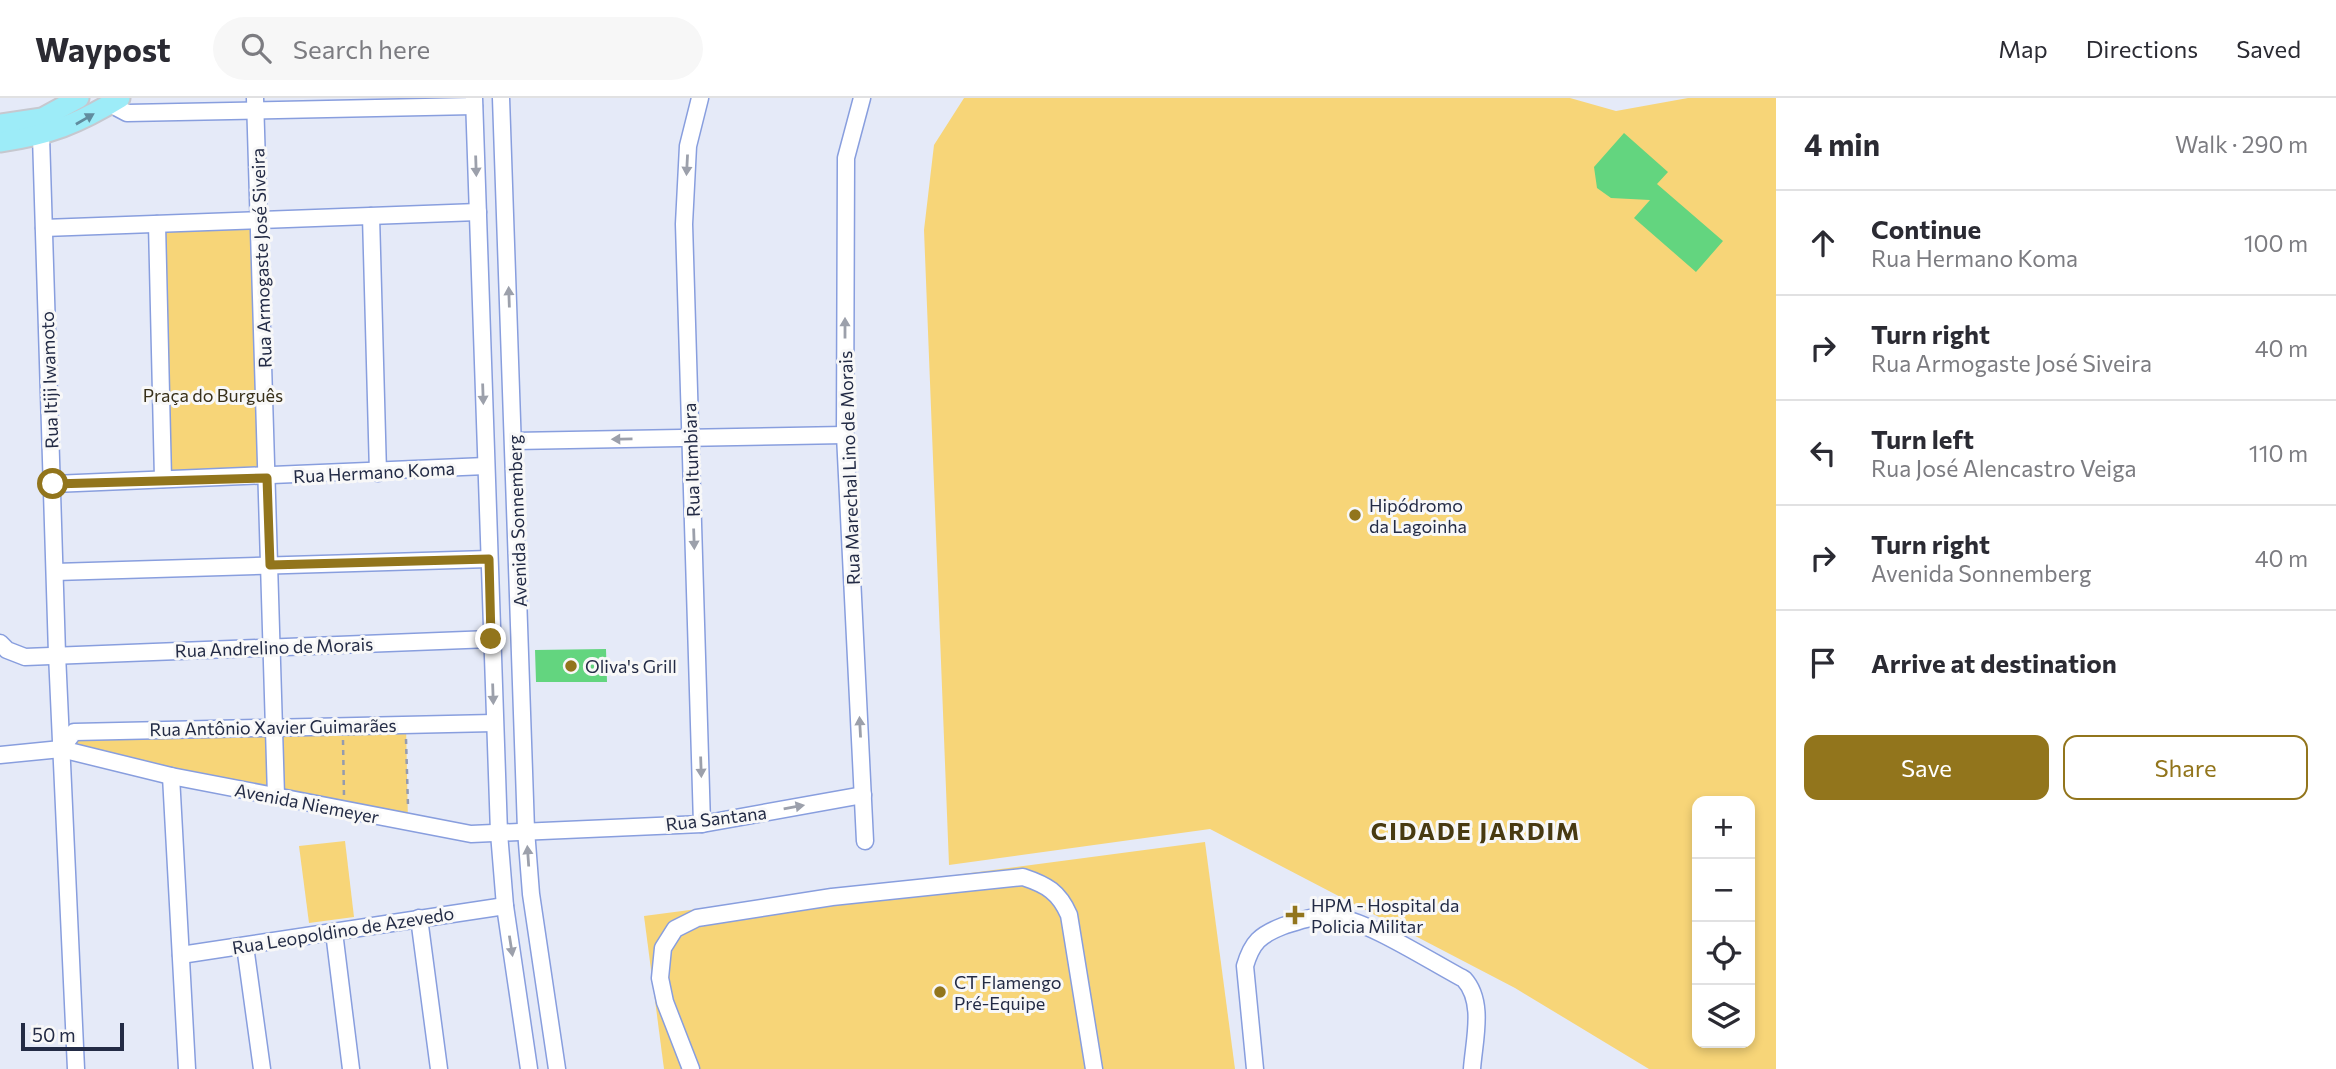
<!DOCTYPE html>
<meta charset="utf-8">
<style>
:root{--surface:#fff;--page:#f7f7f7;--text:#2b2b33;--muted:#7c7c81;--line:#e1e1e2;--accent:#92751c}
body{margin:0;font-family:Commissioner,sans-serif;background:var(--page);color:var(--text)}
.controls{position:absolute;right:21px;bottom:21px;display:grid;overflow:hidden;border-radius:14px;box-shadow:0 4px 10px #0003}
.controls button{width:63px;height:63px;display:grid;place-items:center;padding:0;border:0;border-bottom:2px solid var(--line);background:var(--surface);color:var(--text);font:35px sans-serif}
.scale{position:absolute;left:21px;bottom:18px;width:103px;box-sizing:border-box;padding-left:7px;border:4px solid #232b45;border-top:0;font-size:19px;line-height:24px;white-space:nowrap;color:#232b45;-webkit-text-stroke:5px #f8f8f8;paint-order:stroke}
.stop{position:absolute;width:21px;height:21px;margin:-16px;border:5px solid #92751c;border-radius:50%;background:#fff}
.stop.end{background:#92751c;border-color:#fff;box-shadow:0 2px 7px #0008}
.list{margin:0;padding:0;list-style:none}
h2{display:flex;justify-content:space-between;align-items:center;height:91px;margin:0;padding:0 28px;font-size:30px}
h2 small{font-size:23px;font-weight:400;color:var(--muted)}
.list li{display:grid;grid-template-columns:46px 1fr auto;gap:21px;align-items:center;box-sizing:border-box;height:105px;padding:0 28px;border-top:2px solid var(--line)}
.list b{display:block;font-size:26px;white-space:nowrap}
.list p{margin:0;font-size:23px;white-space:nowrap;color:var(--muted)}
.list em{font-size:23px;font-style:normal;color:var(--muted)}
.actions{display:flex;gap:14px;padding:21px 28px}
.actions a{flex:1;padding:16px 0;border:2px solid var(--accent);border-radius:14px;text-align:center;font-size:24px;color:var(--accent)}
.actions .main{background:var(--accent);color:#fff}
.icon{flex:none;width:38px;height:38px;fill:none;stroke:currentColor;stroke-width:2;stroke-linecap:round;stroke-linejoin:round}
.map{position:relative;flex:none;width:1776px;height:971px;overflow:hidden}
header{display:flex;align-items:center;gap:42px;box-sizing:border-box;height:98px;padding:0 35px;background:var(--surface);border-bottom:2px solid var(--line)}
header strong{font-size:33px}
nav{display:flex;gap:38px;margin-inline-start:auto;font-size:24px}
.search{width:490px;height:63px;background:var(--page);display:flex;align-items:center;gap:18px;box-sizing:border-box;padding:0 24px;border-radius:38px;color:var(--muted);font-size:26px}
main{display:flex}
aside{flex:1;background:var(--surface)}
.map>svg:first-child{display:block}
.green{fill:#f7d578;fill-rule:evenodd}
.building{fill:#63d57f}
.lines{fill:none;stroke-linecap:round;stroke-linejoin:round}
.minor-casing{stroke:#889ede;stroke-width:19}
.major-casing{stroke:#c6c8cf;stroke-width:23}
.path{stroke:#959bae;stroke-width:2.5;stroke-dasharray:5 5;stroke-linecap:butt}
.minor{stroke:#fff;stroke-width:16}
.major{stroke:#9decf8;stroke-width:19}
.oneway{fill:#608c9e}
.oneway2{fill:#9ca0ab}
.route{stroke:#92751c;stroke-width:9}
.poi-dot{fill:#92751c;stroke:#f8f8f8;stroke-width:2.5}
.labels{text-anchor:middle;dominant-baseline:central;stroke-width:6;stroke-linejoin:round;paint-order:stroke}
.street-label{font-size:18px;fill:#232b45;stroke:#f8f8f8}
.park-label{font-size:18px;fill:#383019;stroke:#f8f8f8}
.poi-label{font-size:18px;fill:#232b45;stroke:#f8f8f8;text-anchor:start}
.district-label{font-size:24px;font-weight:bold;letter-spacing:2px;fill:#483a11;stroke:#f8f8f8}
</style>
<header>
<strong>Waypost</strong>
<div class="search"><svg class="icon" aria-label="search" viewBox="0 0 24 24"><circle cx="10" cy="10" r="6"/><path d="M15 15l6 6"/></svg>Search here</div>
<nav><a>Map</a><a>Directions</a><a>Saved</a></nav>
</header>
<main>
<div class="map">
<svg width="1776" height="971" viewBox="0 0 1776 971">
<rect width="100%" height="100%" fill="#e5eaf8"/>
<!-- green -->
<g class="green">
<path d="M964,0H1570L1616,13L1688,0H1776V971H1649L1515,890L1210,731L949,767L924,132L934,47ZM1697,703H1750V945H1697Z"/>
<path d="M260,122L267,380L163,381L157,126Z"/>
<path d="M406,626L408,725L61,651L74,634Z"/>
<path d="M345,743L354,819L309,825L299,748Z"/>
<path d="M1205,744L1235,971H664L644,818Z"/>
</g>
<!-- building -->
<g class="building">
<path d="M1624,35L1668,74L1657,86L1723,143L1696,174L1634,120L1650,102L1611,100L1597,90L1594,69Z"/>
<path d="M606,551L607,584H536L535,552Z"/>
</g>
<g class="lines">
<!-- minor casing -->
<g class="minor-casing">
<g id="minor">
<path d="M255,0L276,698"/>
<path d="M474,0L499,735L505,808L529,971"/>
<path d="M501,0L526,732L531,796L557,971"/>
<path d="M700,0L688,48L684,126L702,726"/>
<path d="M862,0L846,60L845,337L865,743"/>
<path d="M110,6L127,15L474,8"/>
<path d="M41,38L57,556L76,971"/>
<path d="M371,118L378,375"/>
<path d="M157,126L163,381"/>
<path d="M44,130L478,114"/>
<path d="M514,343L845,337"/>
<path d="M53,386L486,368"/>
<path d="M55,474L489,461"/>
<path d="M0,545L7,552L25,559L491,541"/>
<path d="M61,651L74,634L494,625"/>
<path d="M0,657L61,651L171,678L471,736L702,726L863,697"/>
<path d="M171,678L187,971"/>
<path d="M419,820L439,971"/>
<path d="M334,834L351,971"/>
<path d="M245,848L262,971"/>
<path d="M181,857L505,808"/>
<path d="M691,971L665,904L660,880L663,850L675,831L697,820L832,799L1023,779C1047,787 1059,794 1069,817L1094,971"/>
<path d="M1255,971L1245,868C1252,844 1260,837 1283,828C1299,823 1314,817 1331,818C1366,821 1431,864 1464,881C1485,904 1474,942 1472,971"/>
</g>
</g>
<!-- major casing -->
<g class="major-casing">
<g id="major">
<path d="M0,26L42,20L79,0"/>
<path d="M0,44C49,37 78,26 120,0"/>
</g>
</g>
<!-- path -->
<g class="path">
<path d="M406,641L408,708"/>
<path d="M343,642L344,698"/>
</g>
<!-- minor -->
<use href="#minor" class="minor"/>
<!-- major -->
<use href="#major" class="major"/>
</g>
<!-- one-way arrows -->
<defs><path id="oneway-solid" d="M-6-.8H1V-3.2L6.5 0L1 3.2V.8H-6Z" transform="scale(1.75)"/></defs>
<use class="oneway" href="#oneway-solid" transform="translate(85 21) rotate(-30)"/>
<g class="oneway2">
<use href="#oneway-solid" transform="translate(687 67) rotate(93)"/>
<use href="#oneway-solid" transform="translate(476 68) rotate(88)"/>
<use href="#oneway-solid" transform="translate(509 199) rotate(-92)"/>
<use href="#oneway-solid" transform="translate(845 230) rotate(-90)"/>
<use href="#oneway-solid" transform="translate(483 296) rotate(88)"/>
<use href="#oneway-solid" transform="translate(622 341) rotate(179)"/>
<use href="#oneway-solid" transform="translate(694 441) rotate(88)"/>
<use href="#oneway-solid" transform="translate(493 596) rotate(88)"/>
<use href="#oneway-solid" transform="translate(860 629) rotate(-93)"/>
<use href="#oneway-solid" transform="translate(701 669) rotate(88)"/>
<use href="#oneway-solid" transform="translate(794 709) rotate(-10)"/>
<use href="#oneway-solid" transform="translate(528 758) rotate(-94)"/>
<use href="#oneway-solid" transform="translate(511 848) rotate(81)"/>
</g>
<g class="lines">
<!-- route -->
<path class="route" d="M53,386L267,380L270,467L489,461L491,541"/>
</g>
<!-- markers -->
<g class="poi-dot">
<circle cx="1355" cy="417" r="7"/>
<circle cx="571" cy="568" r="7"/>
<path d="M1291.5 806.5h7v7h7v7h-7v7h-7v-7h-7v-7h7z"/>
<circle cx="940" cy="894" r="7"/>
</g>
<g class="labels">
<!-- street labels -->
<g class="street-label">
<text transform="translate(261 160) rotate(-92)">Rua Armogaste José Siveira</text>
<text transform="translate(49 282) rotate(-92)">Rua Itiji Iwamoto</text>
<text transform="translate(691 362) rotate(-92)">Rua Itumbiara</text>
<text transform="translate(849 370) rotate(-92)">Rua Marechal Lino de Morais</text>
<text transform="translate(374 374) rotate(-3)">Rua Hermano Koma</text>
<text transform="translate(517 423) rotate(-92)">Avenida Sonnemberg</text>
<text transform="translate(274 549) rotate(-2)">Rua Andrelino de Morais</text>
<text transform="translate(273 629) rotate(-1)">Rua Antônio Xavier Guimarães</text>
<text transform="translate(307 705) rotate(11)">Avenida Niemeyer</text>
<text transform="translate(716 720) rotate(-7)">Rua Santana</text>
<text transform="translate(343 832) rotate(-9)">Rua Leopoldino de Azevedo</text>
</g>
<!-- park labels -->
<g class="park-label">
<text x="213" y="297">Praça do Burguês</text>
</g>
<!-- poi labels -->
<g class="poi-label">
<text x="1369" y="407">Hipódromo<tspan x="1369" dy="21">da Lagoinha</tspan></text>
<text x="585" y="568">Oliva's Grill</text>
<text x="1311" y="807">HPM - Hospital da<tspan x="1311" dy="21">Policia Militar</tspan></text>
<text x="954" y="884">CT Flamengo<tspan x="954" dy="21">Pré-Equipe</tspan></text>
</g>
<!-- district labels -->
<g class="district-label">
<text x="1476" y="732">CIDADE JARDIM</text>
</g>
</g>
</svg>
<div class="controls">
<button>+</button>
<button>−</button>
<button><svg class="icon" aria-label="locate" viewBox="0 0 24 24"><circle cx="12" cy="12" r="6"/><path d="M12 2v4M12 18v4M2 12h4M18 12h4"/></svg></button>
<button><svg class="icon" aria-label="layers" viewBox="0 0 24 24"><path d="M12 4l9 5-9 5-9-5zM3 14l9 5 9-5"/></svg></button>
</div>
<div class="scale">50 m</div>
<div class="stop" style="left:53px;top:386px"></div>
<div class="stop end" style="left:491px;top:541px"></div>
</div>
<aside>
<h2>4 min<small>Walk · 290 m</small></h2>
<ul class="list">
<li><svg class="icon" aria-label="ahead" viewBox="0 0 24 24"><path d="M12 20V5M6 11l6-6 6 6"/></svg><div><b>Continue</b><p>Rua Hermano Koma</p></div><em>100 m</em></li>
<li><svg class="icon" aria-label="right" viewBox="0 0 24 24"><path d="M7 20v-9h11M14 6l5 5-5 5"/></svg><div><b>Turn right</b><p>Rua Armogaste José Siveira</p></div><em>40 m</em></li>
<li><svg class="icon" aria-label="left" viewBox="0 0 24 24"><path d="M17 20v-9H6M10 6l-5 5 5 5"/></svg><div><b>Turn left</b><p>Rua José Alencastro Veiga</p></div><em>110 m</em></li>
<li><svg class="icon" aria-label="right" viewBox="0 0 24 24"><path d="M7 20v-9h11M14 6l5 5-5 5"/></svg><div><b>Turn right</b><p>Avenida Sonnemberg</p></div><em>40 m</em></li>
<li><svg class="icon" aria-label="arrive" viewBox="0 0 24 24"><path d="M6 21V4h12l-3 4 3 4H6"/></svg><div><b>Arrive at destination</b></div></li>
</ul>
<div class="actions"><a class="main">Save</a><a>Share</a></div>
</aside>
</main>
